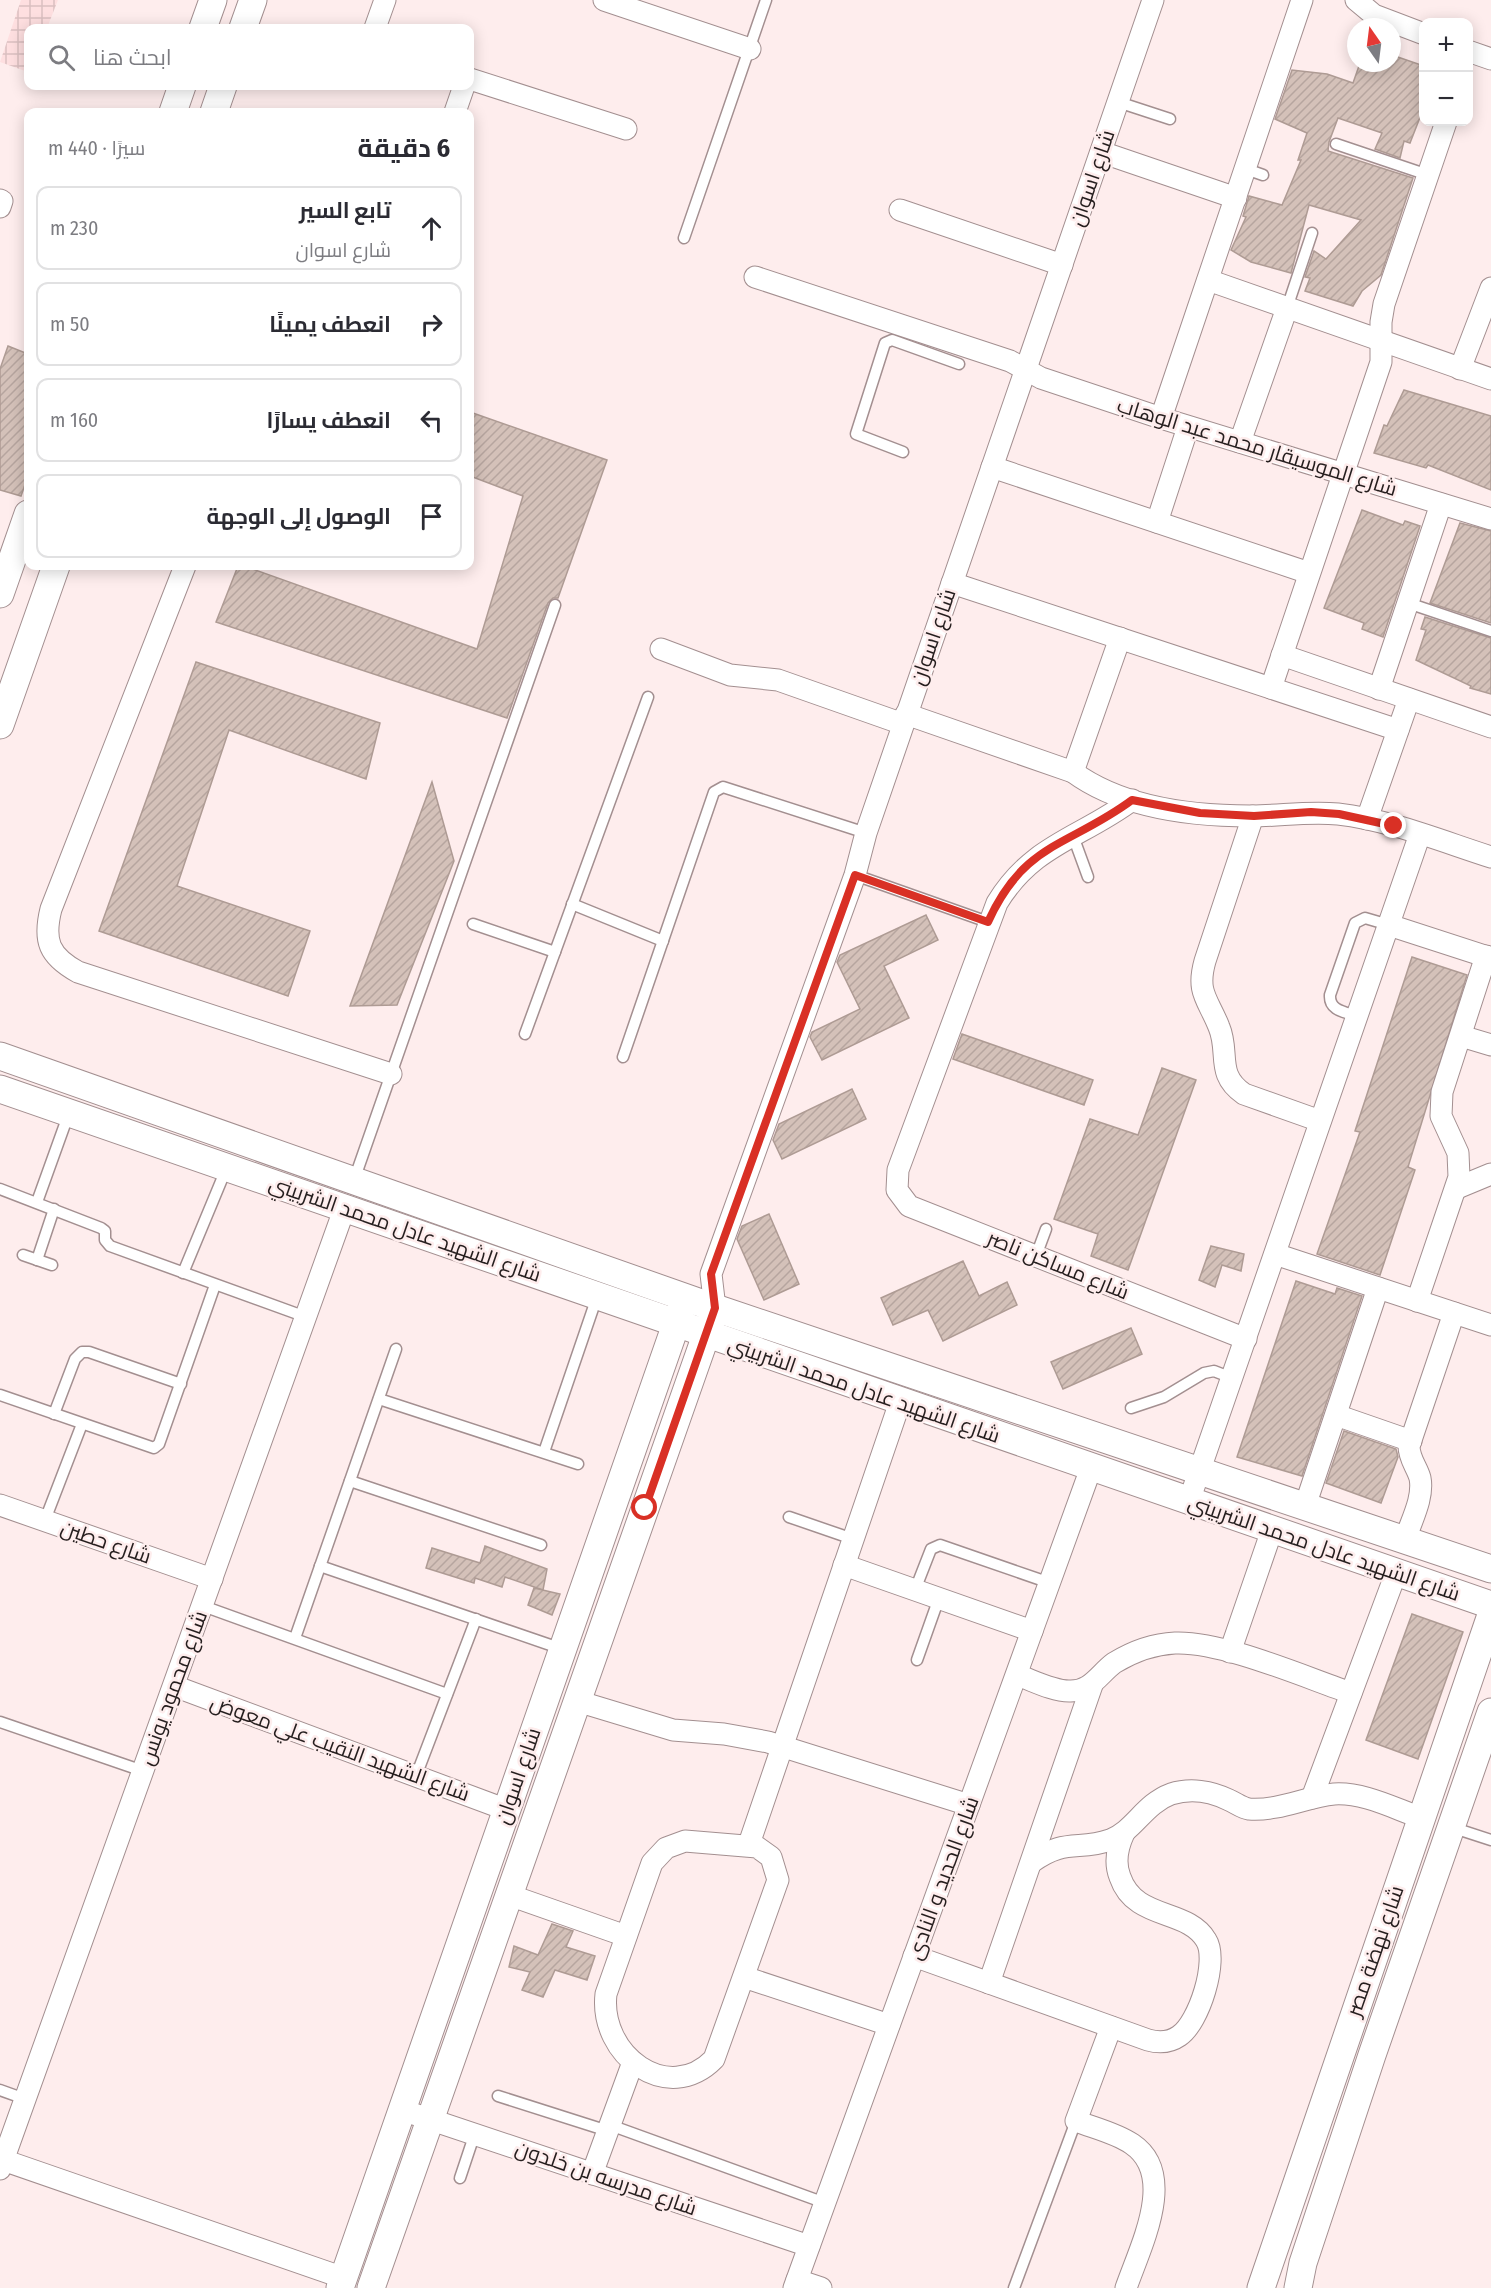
<!DOCTYPE html>
<html lang="ar">
<meta charset="utf-8">
<style>
:root{--surface:#fff;--page:#f2f2f3;--text:#2b2b33;--muted:#7c7c81;--line:#e1e1e2}
body{margin:0;font-family:"Fira Sans Condensed",Cairo,sans-serif;background:var(--page);color:var(--text);direction:rtl}
.controls{position:absolute;right:18px;top:18px;display:grid;overflow:hidden;border-radius:12px;box-shadow:0 3px 15px #0003}
.controls button{width:54px;height:54px;display:grid;place-items:center;padding:0;border:0;border-bottom:2px solid var(--line);background:var(--surface);color:var(--text);font:30px sans-serif}
.compass{position:absolute;left:1347px;top:18px;width:54px;height:54px;border-radius:50%;background:var(--surface);box-shadow:0 3px 15px #0003;rotate:346deg}
.stop{position:absolute;width:18px;height:18px;margin:-14px;border:4px solid #d93025;border-radius:50%;background:#fff}
.stop.end{background:#d93025;border-color:#fff;box-shadow:0 2px 6px #0008}
.list{margin:0;padding:0;list-style:none}
h2{display:flex;justify-content:space-between;align-items:center;height:78px;margin:0;padding:0 24px;font-size:26px}
h2 small{font-size:20px;font-weight:400;color:var(--muted)}
.list li{display:grid;grid-template-columns:39px 1fr auto;gap:18px;align-items:center;box-sizing:border-box;height:84px;margin:0 12px 12px;padding:0 12px;border:2px solid var(--line);border-radius:12px}
.list b{display:block;font-size:22px;white-space:nowrap}
.list p{margin:0;font-size:20px;white-space:nowrap;color:var(--muted)}
.list em{font-size:20px;font-style:normal;color:var(--muted)}
.icon{flex:none;width:33px;height:33px;fill:none;stroke:currentColor;stroke-width:2;stroke-linecap:round;stroke-linejoin:round}
.map{position:relative;flex:none;width:1491px;height:2288px;overflow:hidden;direction:ltr}
.search{position:absolute;background:var(--surface);box-shadow:0 3px 15px #0003;left:24px;top:24px;width:450px;height:66px;display:flex;align-items:center;gap:15px;box-sizing:border-box;padding:0 21px;border-radius:12px;color:var(--muted);font-size:22px}
.panel{position:absolute;background:var(--surface);box-shadow:0 3px 15px #0003;left:24px;top:108px;width:450px;height:462px;border-radius:12px;direction:rtl}
.map>svg:first-child{display:block}
.industrial{fill:url(#industrial-grid)}
.building{fill:url(#building-hatch);stroke:#ae9b94;stroke-width:1.5}
.lines{fill:none;stroke-linecap:round;stroke-linejoin:round}
.service-casing{stroke:#a38f90;stroke-width:13}
.minor-casing{stroke:#a38f90;stroke-width:23}
.tertiary-casing{stroke:#a38f90;stroke-width:29}
.service{stroke:#fff;stroke-width:10}
.minor{stroke:#fff;stroke-width:21}
.tertiary{stroke:#fff;stroke-width:27}
.route{stroke:#d93025;stroke-width:8}
.labels{text-anchor:middle;dominant-baseline:central;stroke-width:5;stroke-linejoin:round;paint-order:stroke}
.street-label{font-size:21px;fill:#251e1e;stroke:#feeded}
</style>
<div class="map">
<svg width="1491" height="2288" viewBox="0 0 1491 2288">
<defs>
<pattern id="industrial-grid" width="8" height="8" patternUnits="userSpaceOnUse" patternTransform="scale(1.5)"><rect width="8" height="8" fill="#fedfe0"/><path d="M0 4h8M4 0v8" fill="none" stroke="#dabfc0"/></pattern>
<pattern id="building-hatch" width="6" height="6" patternUnits="userSpaceOnUse" patternTransform="scale(1.5)"><rect width="6" height="6" fill="#d4c1b9"/><path d="M-1 1l2-2M0 6l6-6M5 7l2-2" fill="none" stroke="#b6a59f"/></pattern>
</defs>
<rect width="100%" height="100%" fill="#feeded"/>
<!-- industrial -->
<path class="industrial" d="M21,0H58L47,28H28V72L0,62Z"/>
<!-- building -->
<g class="building">
<path d="M1392,55L1424,66V107L1410,143L1404,141L1400,158L1375,149L1382,133L1338,118L1329,142L1328,151L1413,178L1381,275L1362,291L1353,306L1305,291L1310,278L1305,277L1314,251L1326,259L1361,220L1309,205L1291,273L1251,262L1231,250L1246,217L1243,216L1249,196L1282,205L1301,160H1298L1307,133L1275,119L1292,70L1327,74L1353,83L1360,63H1392Z"/>
<path d="M8,346L28,354V476L21,496L0,490V369Z"/>
<path d="M1404,390L1491,416V490L1428,465L1426,468L1374,453L1384,425L1387,426Z"/>
<path d="M470,412L607,460L558,598H553L548,603L507,718L216,622L238,566H244L477,649L523,496L470,476Z"/>
<path d="M1362,510L1403,525L1405,521L1420,526L1383,637L1362,629L1364,623L1324,608Z"/>
<path d="M1460,523L1491,531V623L1430,603Z"/>
<path d="M1425,617L1491,638V694L1470,688L1471,686L1416,660L1426,630L1421,629Z"/>
<path d="M196,662L380,723L366,779L229,730L177,886L310,931L288,996L99,931Z"/>
<path d="M432,782L454,861L397,1005L350,1006Z"/>
<path d="M926,915L938,940L884,966L909,1018L822,1060L810,1037L812,1032L860,1009L837,962L840,955Z"/>
<path d="M1412,957L1467,975L1408,1167L1415,1170L1380,1275L1317,1254L1360,1132L1355,1131Z"/>
<path d="M962,1034L1093,1080L1084,1105L953,1059Z"/>
<path d="M1162,1068L1196,1080L1128,1270L1091,1256L1098,1234L1054,1219L1090,1119L1138,1135Z"/>
<path d="M852,1089L866,1119L782,1159L773,1140L779,1124Z"/>
<path d="M769,1214L799,1284L764,1300L737,1239L742,1226Z"/>
<path d="M1211,1246L1244,1254L1241,1271L1222,1265L1215,1287L1199,1280Z"/>
<path d="M963,1261L979,1296L1007,1282L1017,1305L943,1341L928,1310L893,1325L881,1298Z"/>
<path d="M1296,1281L1335,1294L1337,1288L1362,1296L1302,1476L1237,1457Z"/>
<path d="M1131,1328L1142,1354L1063,1389L1051,1362Z"/>
<path d="M1344,1431L1396,1449L1398,1457L1381,1503L1326,1483Z"/>
<path d="M485,1546L547,1569L543,1590L505,1577L502,1587L475,1578L474,1583L426,1568L432,1548L480,1563Z"/>
<path d="M534,1588L560,1594L552,1615L528,1605Z"/>
<path d="M1412,1614L1463,1632L1418,1759L1366,1740Z"/>
<path d="M552,1924L573,1931L566,1947L595,1956L587,1980L555,1970L543,1997L522,1990L530,1972L509,1967L514,1946L538,1955Z"/>
</g>
<g class="lines">
<!-- service casing -->
<g class="service-casing">
<g id="service">
<path d="M1118,102L1170,119"/>
<path d="M1336,144L1428,175"/>
<path d="M1246,169L1263,175"/>
<path d="M684,238L766,0"/>
<path d="M1287,308L1312,233"/>
<path d="M903,452L856,434L885,343L892,340L959,364"/>
<path d="M1408,603L1491,631"/>
<path d="M1073,836L1088,877"/>
<path d="M855,875L988,922"/>
<path d="M572,904L663,941"/>
<path d="M473,924L555,952"/>
<path d="M1357,1016C1345,1012 1329,1011 1330,995L1355,923L1365,918L1389,925"/>
<path d="M525,1034L648,697"/>
<path d="M623,1057L714,792L723,787L866,833"/>
<path d="M354,1180L555,605"/>
<path d="M0,1189L101,1228L105,1231V1240L110,1246L306,1317"/>
<path d="M37,1202L69,1113"/>
<path d="M23,1255L52,1265"/>
<path d="M1036,1256L1046,1229"/>
<path d="M37,1260L54,1209"/>
<path d="M183,1273L227,1167"/>
<path d="M0,1395L154,1448L159,1444L215,1285"/>
<path d="M379,1399L578,1464"/>
<path d="M1131,1408L1164,1397L1204,1373L1214,1371L1232,1378"/>
<path d="M54,1414L75,1359L82,1352H89L181,1384"/>
<path d="M544,1452L597,1297"/>
<path d="M350,1481L541,1545"/>
<path d="M789,1517L853,1539"/>
<path d="M45,1520L82,1424"/>
<path d="M320,1566L562,1649"/>
<path d="M915,1590L931,1549L940,1545L1050,1583"/>
<path d="M203,1606L447,1694"/>
<path d="M295,1638L396,1349"/>
<path d="M917,1660L939,1598"/>
<path d="M0,1722L143,1771"/>
<path d="M416,1776L476,1619"/>
<path d="M1451,1827L1491,1840"/>
<path d="M0,2090L25,2099"/>
<path d="M498,2096L608,2131"/>
<path d="M610,2125L825,2203"/>
<path d="M460,2178L475,2133"/>
<path d="M1014,2288L1076,2121"/>
</g>
</g>
<!-- minor casing -->
<g class="minor-casing">
<g id="minor">
<path d="M604,0L750,49"/>
<path d="M1356,0L1374,15L1424,34"/>
<path d="M375,28L385,0"/>
<path d="M1468,51L1491,59"/>
<path d="M470,79L626,129"/>
<path d="M455,112L464,86"/>
<path d="M1101,152L1236,198"/>
<path d="M0,200L2,201L0,207"/>
<path d="M900,210L1062,265"/>
<path d="M755,277L1010,361L1041,378L1161,418L1491,519"/>
<path d="M1208,280L1491,379"/>
<path d="M1460,369L1491,288"/>
<path d="M1161,418L1302,0"/>
<path d="M1240,442L1287,308"/>
<path d="M992,467L1309,573"/>
<path d="M1157,522L1188,427"/>
<path d="M185,566L51,909C43,941 49,956 78,972L391,1074"/>
<path d="M952,583L1398,730"/>
<path d="M661,649L730,675L778,680L903,724"/>
<path d="M1282,655L1491,727"/>
<path d="M1271,688L1381,362V322L1384,304L1446,122"/>
<path d="M1379,689L1441,504"/>
<path d="M906,714L1073,772C1122,808 1192,816 1251,816C1280,816 1308,811 1338,814C1390,820 1441,841 1491,857"/>
<path d="M1073,772L1120,638"/>
<path d="M1132,800C1081,838 1033,844 997,903L898,1170L897,1190L909,1206L1246,1339"/>
<path d="M1253,816L1205,961C1196,993 1208,999 1219,1027C1230,1053 1215,1074 1244,1094L1320,1121"/>
<path d="M1367,819L1409,699"/>
<path d="M1389,925L1491,958"/>
<path d="M1461,1036L1491,1045"/>
<path d="M1457,1188L1491,1174"/>
<path d="M1275,1254L1491,1325"/>
<path d="M1417,1301L1459,1177L1458,1153L1441,1116L1442,1092L1486,956"/>
<path d="M715,1308L711,1274L855,875L866,833L1153,0"/>
<path d="M1336,1415L1411,1441"/>
<path d="M1189,1501L1420,834"/>
<path d="M0,1505L212,1579"/>
<path d="M1305,1506L1378,1288"/>
<path d="M1405,1540C1411,1521 1424,1498 1420,1478C1417,1467 1409,1459 1409,1446L1454,1313"/>
<path d="M844,1565L1032,1631"/>
<path d="M1230,1652L1272,1530"/>
<path d="M1017,1675C1032,1680 1052,1691 1069,1691C1091,1692 1099,1674 1114,1663C1132,1652 1154,1644 1175,1643C1222,1641 1304,1677 1351,1693"/>
<path d="M174,1686L507,1810"/>
<path d="M577,1701L673,1730L724,1734L768,1742L969,1805"/>
<path d="M1312,1798L1396,1573"/>
<path d="M685,1841L757,1847L771,1857L778,1880L714,2059C668,2106 599,2055 606,1994L652,1863L666,1848Z"/>
<path d="M749,1844L900,1402"/>
<path d="M1032,1862C1065,1838 1078,1851 1110,1840C1134,1831 1144,1804 1171,1794C1190,1788 1211,1791 1229,1800C1236,1803 1242,1808 1249,1809C1280,1811 1305,1797 1334,1794C1364,1792 1395,1809 1422,1818"/>
<path d="M509,1895L626,1936"/>
<path d="M914,1956L1148,2040C1159,2043 1169,2043 1179,2036C1199,2023 1219,1960 1206,1940C1187,1908 1135,1921 1120,1877C1114,1862 1117,1848 1124,1833"/>
<path d="M744,1977L889,2025"/>
<path d="M989,1983L1092,1685"/>
<path d="M1111,2027L1076,2121C1094,2128 1116,2133 1132,2144C1178,2175 1140,2247 1126,2288"/>
<path d="M402,2110L809,2246"/>
<path d="M3,2160L344,2278"/>
<path d="M0,2169L345,1207"/>
<path d="M592,2174L633,2062"/>
<path d="M797,2280L821,2288"/>
<path d="M794,2288L1091,1468"/>
</g>
</g>
<!-- tertiary casing -->
<g class="tertiary-casing">
<g id="tertiary">
<path d="M203,28L213,0"/>
<path d="M243,28L253,0"/>
<path d="M173,112L182,86"/>
<path d="M214,112L223,86"/>
<path d="M0,594L28,514"/>
<path d="M0,725L56,566"/>
<path d="M0,1056L715,1308L1491,1569"/>
<path d="M0,1089L1491,1605"/>
<path d="M340,2288L682,1307"/>
<path d="M371,2288L712,1318"/>
<path d="M1261,2288L1491,1615"/>
<path d="M1298,2288L1303,2263L1372,2055L1491,1712"/>
</g>
</g>
<!-- service -->
<use href="#service" class="service"/>
<!-- minor -->
<use href="#minor" class="minor"/>
<!-- tertiary -->
<use href="#tertiary" class="tertiary"/>
</g>
<g class="lines">
<!-- route -->
<path class="route" d="M645,1508L715,1308L711,1274L855,875L988,922C1024,842 1070,846 1132,800L1200,813L1254,816L1311,812L1339,814L1394,826"/>
</g>
<g class="labels">
<!-- street labels -->
<g class="street-label">
<text transform="translate(1092 178) rotate(-71)">شارع اسوان</text>
<text transform="translate(1257 447) rotate(17)">شارع الموسيقار محمد عبد الوهاب</text>
<text transform="translate(933 637) rotate(-71)">شارع اسوان</text>
<text transform="translate(405 1229) rotate(19)">شارع الشهيد عادل محمد الشربيني</text>
<text transform="translate(1058 1265) rotate(22)">شارع مساكن ناصر</text>
<text transform="translate(864 1390) rotate(19)">شارع الشهيد عادل محمد الشربيني</text>
<text transform="translate(106 1542) rotate(19)">شارع حطين</text>
<text transform="translate(1324 1548) rotate(19)">شارع الشهيد عادل محمد الشربيني</text>
<text transform="translate(173 1688) rotate(-70)">شارع محمود يونس</text>
<text transform="translate(340 1748) rotate(20)">شارع الشهيد النقيب علي معوض</text>
<text transform="translate(518 1776) rotate(-71)">شارع اسوان</text>
<text transform="translate(943 1878) rotate(-70)">شارع الحديد و النادى</text>
<text transform="translate(1375 1951) rotate(-71)">شارع نهضة مصر</text>
<text transform="translate(606 2178) rotate(19)">شارع مدرسه بن خلدون</text>
</g>
</g>
</svg>
<div class="controls">
<button>+</button>
<button>−</button>
</div>
<svg class="compass" viewBox="-18 -18 36 36"><path d="M0-13l5 13h-10z" fill="#e53935"/><path d="M0 13l5-13h-10z" fill="#7c7c81"/></svg>
<div class="stop" style="left:645px;top:1508px"></div>
<div class="stop end" style="left:1394px;top:826px"></div>
<div class="search"><svg class="icon" aria-label="search" viewBox="0 0 24 24"><circle cx="10" cy="10" r="6"/><path d="M15 15l6 6"/></svg>ابحث هنا</div>
<section class="panel">
<h2>6 دقيقة<small>سيرًا · 440 m</small></h2>
<ul class="list">
<li><svg class="icon" aria-label="ahead" viewBox="0 0 24 24"><path d="M12 20V5M6 11l6-6 6 6"/></svg><div><b>تابع السير</b><p>شارع اسوان</p></div><em>230 m</em></li>
<li><svg class="icon" aria-label="right" viewBox="0 0 24 24"><path d="M7 20v-9h11M14 6l5 5-5 5"/></svg><div><b>انعطف يمينًا</b></div><em>50 m</em></li>
<li><svg class="icon" aria-label="left" viewBox="0 0 24 24"><path d="M17 20v-9H6M10 6l-5 5 5 5"/></svg><div><b>انعطف يسارًا</b></div><em>160 m</em></li>
<li><svg class="icon" aria-label="arrive" viewBox="0 0 24 24"><path d="M6 21V4h12l-3 4 3 4H6"/></svg><div><b>الوصول إلى الوجهة</b></div></li>
</ul>
</section>
</div>
